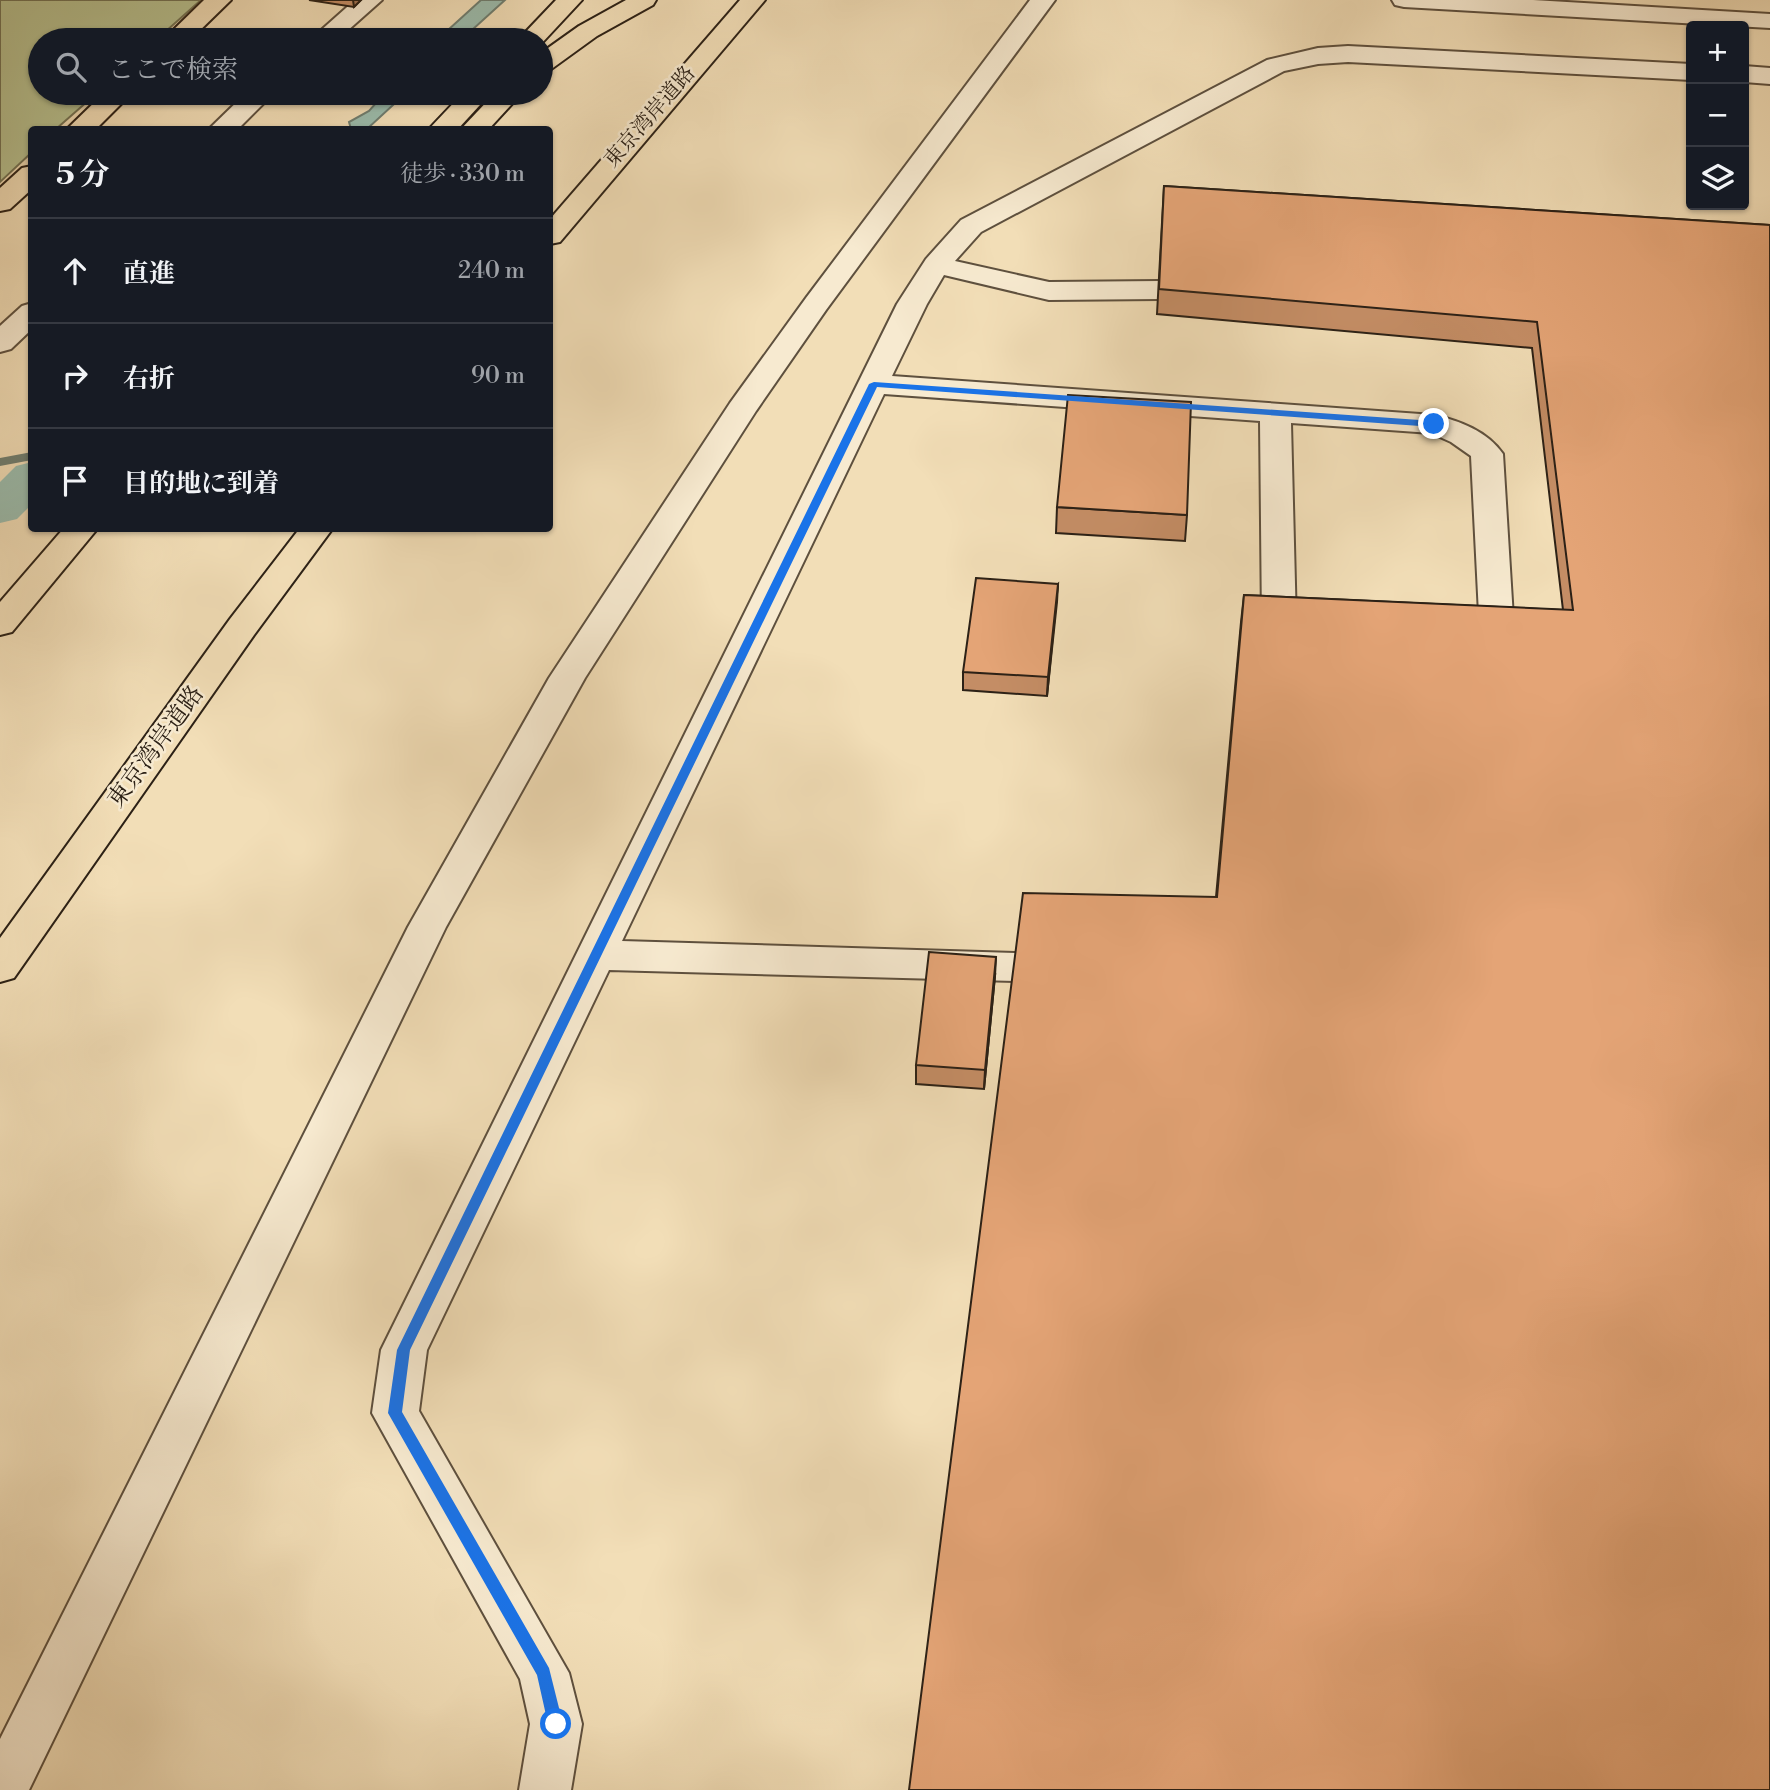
<!DOCTYPE html>
<html lang="ja">
<meta charset="utf-8">
<style>
:root{--surface:#171b24;--page:#20242c;--text:#f1f3f6;--muted:#9ea1a6;--line:#363941}
body{margin:0;font-family:"Libre Bodoni","Noto Serif JP",serif;background:var(--page);color:var(--text)}
.controls{position:absolute;right:21px;top:21px;display:grid;overflow:hidden;border-radius:7px;box-shadow:0 2px 5px #0004}
.controls button{width:63px;height:63px;display:grid;place-items:center;padding:0;border:0;border-bottom:2px solid var(--line);background:var(--surface);color:var(--text);font:35px sans-serif}
.stop{position:absolute;width:21px;height:21px;margin:-16px;border:5px solid #1a73e8;border-radius:50%;background:#fff}
.stop.end{background:#1a73e8;border-color:#fff;box-shadow:0 2px 7px #0008}
.list{margin:0;padding:0;list-style:none}
h2{display:flex;justify-content:space-between;align-items:center;height:91px;margin:0;padding:0 28px;font-size:30px}
h2 small{font-size:23px;font-weight:400;color:var(--muted)}
.list li{display:grid;grid-template-columns:46px 1fr auto;gap:21px;align-items:center;box-sizing:border-box;height:105px;padding:0 28px;border-top:2px solid var(--line)}
.list b{display:block;font-size:26px;white-space:nowrap}
.list em{font-size:23px;font-style:normal;color:var(--muted)}
.icon{flex:none;width:38px;height:38px;fill:none;stroke:currentColor;stroke-width:2;stroke-linecap:round;stroke-linejoin:round}
.map{position:relative;flex:none;width:1770px;height:1790px;overflow:hidden}
.search{position:absolute;background:var(--surface);box-shadow:0 2px 5px #0004;left:28px;top:28px;width:525px;height:77px;display:flex;align-items:center;gap:18px;box-sizing:border-box;padding:0 24px;border-radius:38px;color:var(--muted);font-size:26px}
.panel{position:absolute;background:var(--surface);box-shadow:0 2px 5px #0004;left:28px;top:126px;width:525px;height:406px;border-radius:7px}
.map>svg:first-child{display:block}
.green{fill:#b7c291;stroke:#727254;stroke-width:2}
.water{fill:#9bbcad;stroke:#6f7e71;stroke-width:2}
.lines{fill:none;stroke-linecap:round;stroke-linejoin:round}
.stream{fill:#6f7e71;fill-rule:evenodd}
.canal{fill:#9bbcad;fill-rule:evenodd}
.minor-casing{stroke:#5e503e;stroke-width:4}
.major-casing{stroke:#2c2116;stroke-width:4}
.highway-casing{stroke:#2c2116;stroke-width:4}
.minor{fill:#f7ead0;fill-rule:evenodd}
.major{fill:#f2deb7;fill-rule:evenodd}
.highway{fill:#f2deb7;fill-rule:evenodd}
.wall{fill:#c48d65;stroke:#2c2116;stroke-width:2}
.shaded-wall{fill:#a07353;stroke:#2c2116;stroke-width:2}
.building{fill:#e4a476;stroke:#2c2116;stroke-width:2}
.route{fill:#1a73e8}
.labels{text-anchor:middle;dominant-baseline:central;stroke-width:5;stroke-linejoin:round;paint-order:stroke}
.far-street-label{font-size:21px;fill:#2c2116;stroke:#f7ead0}
.street-label{font-size:24px;fill:#2c2116;stroke:#f7ead0}
</style>
<div class="map">
<svg width="1770" height="1790" viewBox="0 0 1770 1790">
<rect width="100%" height="100%" fill="#f2deb7"/>
<filter id="stains"><feTurbulence type="fractalNoise" baseFrequency=".00286" numOctaves="4"/><feColorMatrix values="0 0 0 0 .2 0 0 0 0 .09 0 0 0 0 .02 0 0 0 .5 -.17"/></filter>
<radialGradient id="worn" r=".72"><stop offset=".6" stop-color="#630" stop-opacity="0"/><stop offset="1" stop-color="#630" stop-opacity=".3"/></radialGradient>
<!-- green -->
<path class="green" d="M0,0H201L156,40H40V93H97L56,129L32,130L31,153L0,182Z"/>
<!-- water -->
<g class="water">
<path d="M481,0H505L461,40H437Z"/>
<path d="M385,93H406L367,129H351L349,122L369,111Z"/>
</g>
<g class="lines">
<!-- stream -->
<path class="stream" d="M32,452V460L0,466V458Z"/>
<!-- canal -->
<path class="canal" d="M32,462V504L17,519L0,523V482L16,466Z"/>
<!-- minor casing -->
<g class="minor-casing">
<g id="minor">
<path d="M355,0H382L337,40H310Z"/>
<path d="M1030,0H1055L826,310L756,411L585,678L446,927L29,1790H0V1739L408,927L549,678L730,403L806,298Z"/>
<path d="M1392,0H1533L1770,14V28L1404,7L1395,5Z"/>
<path d="M1348,46L1691,64V80L1348,62L1318,64L1284,71L981,232L955,261L1049,282L1159,281L1169,284L1174,290L1169,296L1159,299L1049,300L944,275L927,304L892,376L1434,415C1460,421 1487,431 1503,454L1514,634L1509,642L1497,645L1485,642L1480,634L1471,456L1451,442L1431,433L1291,423L1296,624L1291,632L1279,635L1267,632L1262,624L1260,421L884,394L622,941L1015,953L1029,957L1035,967L1029,977L1015,981L609,970L427,1350L419,1411L569,1673L582,1724L571,1790H519L530,1724L520,1679L372,1413L381,1350L897,304L926,259L961,220L1267,60L1318,48Z"/>
<path d="M1744,66L1770,68V84L1744,82Z"/>
<path d="M246,93H274L237,130H208Z"/>
<path d="M32,303V329L11,349L0,352V326L22,306Z"/>
</g>
</g>
<!-- major casing -->
<g class="major-casing">
<g id="major">
<path d="M204,0H231L190,40H163Z"/>
<path d="M104,93H132L95,130H66Z"/>
<path d="M32,166V189L10,209L0,211V188L22,168Z"/>
</g>
</g>
<!-- highway casing -->
<g class="highway-casing">
<g id="highway">
<path d="M556,0H582L541,44V40H518Z"/>
<path d="M626,0H656L653,5L597,36L550,70L541,73V53L579,26Z"/>
<path d="M740,0H765L560,242L550,244V219Z"/>
<path d="M463,93H491L457,130H428Z"/>
<path d="M495,93H522L488,130H460Z"/>
<path d="M64,528H98L12,632L0,635V602Z"/>
<path d="M300,528H333L254,635L14,978L0,982V938L230,619Z"/>
</g>
</g>
<!-- minor -->
<use href="#minor" class="minor"/>
<!-- major -->
<use href="#major" class="major"/>
<!-- highway -->
<use href="#highway" class="highway"/>
</g>
<!-- wall -->
<g class="wall">
<path d="M309,0H361L354,7Z"/>
<path d="M1164,186L1770,225V1790L1216,897L1241,622L1244,595L1563,610L1532,348L1157,314Z"/>
<path d="M1057,507L1187,515L1185,541L1056,533Z"/>
<path d="M1058,584L1047,696L963,690V672Z"/>
<path d="M995,976L984,1089L916,1084V1065Z"/>
</g>
<!-- shaded-wall -->
<g class="shaded-wall">
<path d="M353,0H361L354,7Z"/>
<path d="M1058,584L1057,602L1047,696L1048,677Z"/>
<path d="M996,957L995,976L984,1089L985,1070Z"/>
</g>
<!-- building -->
<g class="building">
<path d="M1164,186L1770,225V1790H909L1023,893L1217,897L1244,595L1573,610L1537,322L1159,289Z"/>
<path d="M1068,395L1191,402L1187,515L1057,507Z"/>
<path d="M976,578L1058,584L1048,677L963,672Z"/>
<path d="M929,952L996,957L985,1070L916,1065Z"/>
</g>
<!-- route -->
<path class="route" d="M874,382L1434,421L1439,424L1434,427L877,387L410,1350L402,1412L549,1668L563,1724L561,1729L556,1731L550,1729L548,1724L537,1675L388,1413L397,1350L869,384Z"/>
<g class="labels">
<!-- far-street labels -->
<g class="far-street-label">
<text transform="translate(650 117) rotate(-49)">東京湾岸道路</text>
</g>
<!-- street labels -->
<g class="street-label">
<text transform="translate(156 747) rotate(-54)">東京湾岸道路</text>
</g>
</g>
<rect width="100%" height="100%" filter="url(#stains)"/>
<rect width="100%" height="100%" fill="url(#worn)"/>
</svg>
<div class="controls">
<button>+</button>
<button>−</button>
<button><svg class="icon" aria-label="layers" viewBox="0 0 24 24"><path d="M12 4l9 5-9 5-9-5zM3 14l9 5 9-5"/></svg></button>
</div>
<div class="stop" style="left:556px;top:1724px"></div>
<div class="stop end" style="left:1434px;top:424px"></div>
<div class="search"><svg class="icon" aria-label="search" viewBox="0 0 24 24"><circle cx="10" cy="10" r="6"/><path d="M15 15l6 6"/></svg>ここで検索</div>
<section class="panel">
<h2>5 分<small>徒歩 · 330 m</small></h2>
<ul class="list">
<li><svg class="icon" aria-label="ahead" viewBox="0 0 24 24"><path d="M12 20V5M6 11l6-6 6 6"/></svg><div><b>直進</b></div><em>240 m</em></li>
<li><svg class="icon" aria-label="right" viewBox="0 0 24 24"><path d="M7 20v-9h11M14 6l5 5-5 5"/></svg><div><b>右折</b></div><em>90 m</em></li>
<li><svg class="icon" aria-label="arrive" viewBox="0 0 24 24"><path d="M6 21V4h12l-3 4 3 4H6"/></svg><div><b>目的地に到着</b></div></li>
</ul>
</section>
</div>
